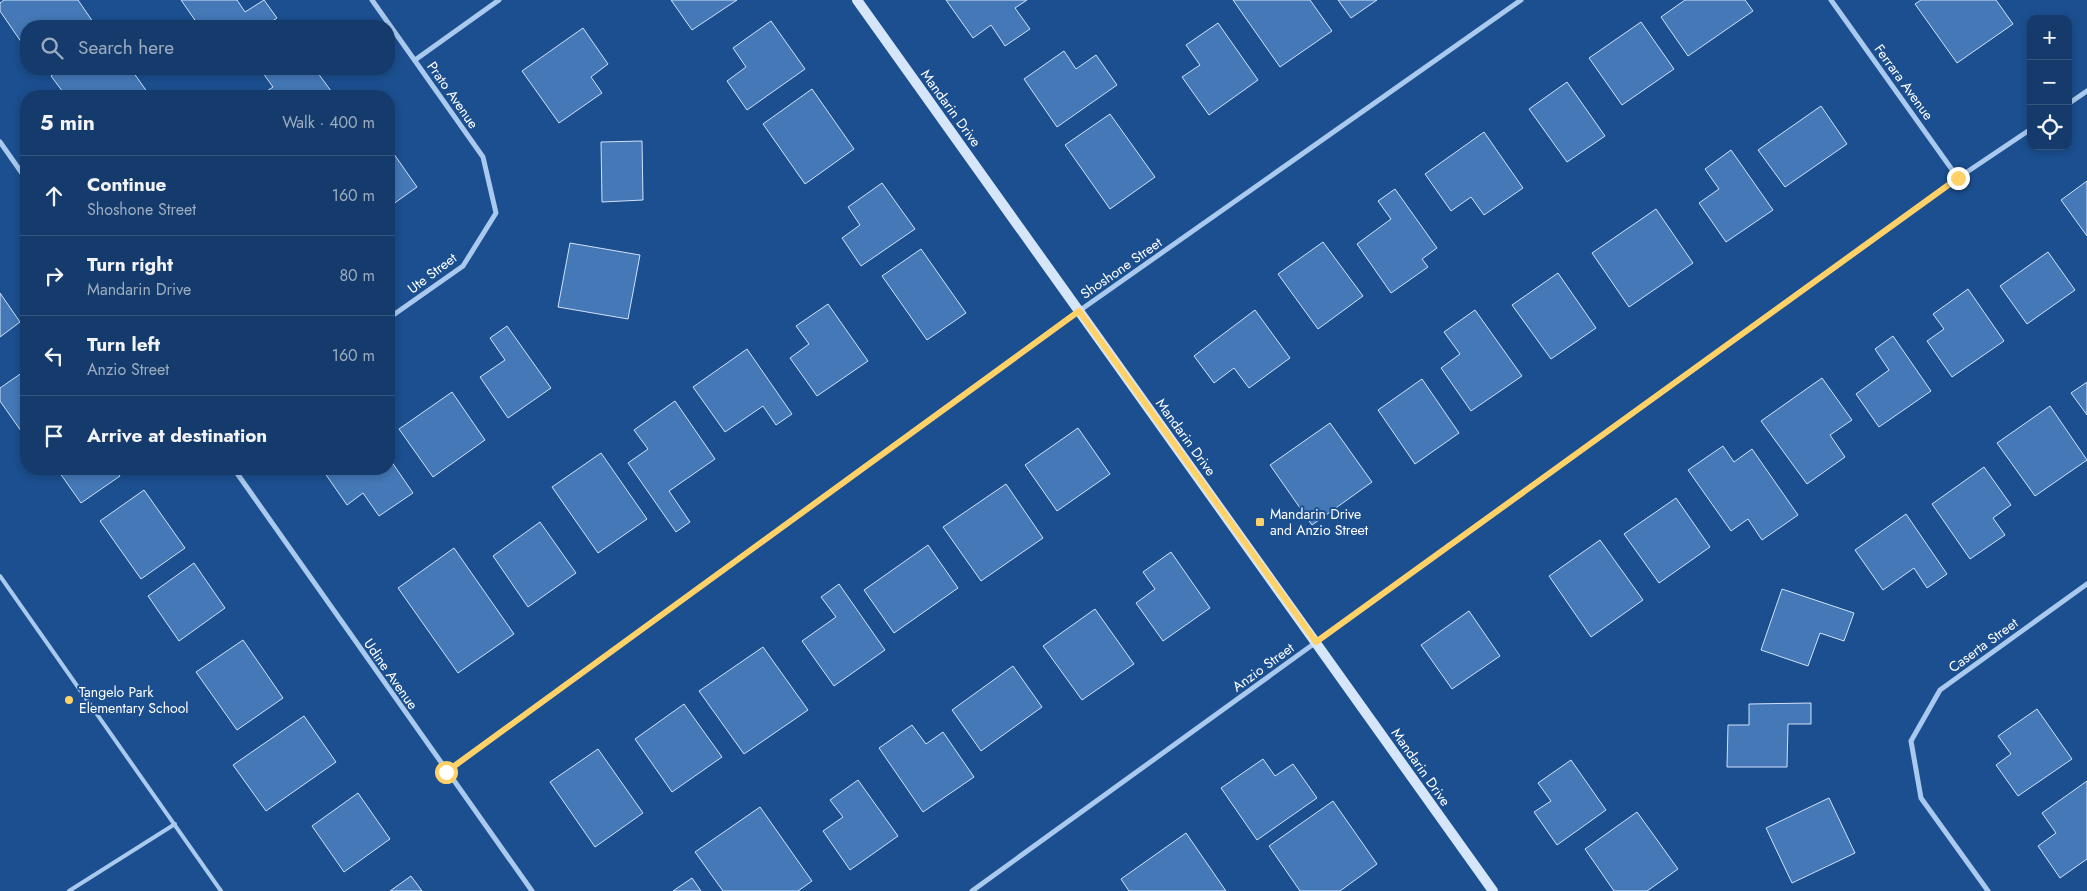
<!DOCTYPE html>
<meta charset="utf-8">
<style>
:root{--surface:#143b6b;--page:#214673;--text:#f1f3f6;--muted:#9dadc1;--line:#33557e}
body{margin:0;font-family:Jost,sans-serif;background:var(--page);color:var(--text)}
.controls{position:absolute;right:15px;top:15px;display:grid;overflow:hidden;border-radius:10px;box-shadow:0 2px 8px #0003}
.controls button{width:45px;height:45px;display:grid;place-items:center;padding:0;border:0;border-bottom:1px solid var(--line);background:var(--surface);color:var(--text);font:25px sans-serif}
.stop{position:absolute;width:15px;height:15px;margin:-11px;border:4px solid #ffd166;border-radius:50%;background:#fff}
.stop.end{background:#ffd166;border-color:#fff;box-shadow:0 1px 5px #0008}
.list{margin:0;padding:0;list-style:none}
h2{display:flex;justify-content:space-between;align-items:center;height:65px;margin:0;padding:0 20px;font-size:21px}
h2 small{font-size:16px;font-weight:400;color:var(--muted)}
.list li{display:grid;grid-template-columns:32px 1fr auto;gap:15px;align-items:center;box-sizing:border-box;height:80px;padding:0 20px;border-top:1px solid var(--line)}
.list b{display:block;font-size:19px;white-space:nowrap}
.list p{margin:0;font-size:16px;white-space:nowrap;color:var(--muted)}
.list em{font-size:16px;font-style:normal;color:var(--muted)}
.icon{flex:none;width:28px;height:28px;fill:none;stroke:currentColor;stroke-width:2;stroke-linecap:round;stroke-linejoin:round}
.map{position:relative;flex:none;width:2087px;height:891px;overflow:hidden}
.search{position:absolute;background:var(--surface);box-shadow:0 2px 8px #0003;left:20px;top:20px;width:375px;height:55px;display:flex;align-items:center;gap:12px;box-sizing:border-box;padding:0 18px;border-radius:20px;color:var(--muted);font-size:19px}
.panel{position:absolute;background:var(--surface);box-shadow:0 2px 8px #0003;left:20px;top:90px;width:375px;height:385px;border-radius:20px}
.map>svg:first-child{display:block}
.building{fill:#4478b7;stroke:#cfe3fa}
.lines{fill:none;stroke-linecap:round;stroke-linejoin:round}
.lane{stroke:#a9c9ee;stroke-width:4}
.street{stroke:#a9c9ee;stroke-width:5}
.secondary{stroke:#d6e6fa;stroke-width:10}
.route{stroke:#ffd166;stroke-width:6}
.poi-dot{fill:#ffd166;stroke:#1b4f8f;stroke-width:2}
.labels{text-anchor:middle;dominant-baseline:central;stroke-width:4;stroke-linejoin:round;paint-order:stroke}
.street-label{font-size:14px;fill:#fff;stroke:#1b4f8f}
.poi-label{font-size:14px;fill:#fff;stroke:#1b4f8f;text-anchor:start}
</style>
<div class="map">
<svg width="2087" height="891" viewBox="0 0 2087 891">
<rect width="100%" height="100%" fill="#1b4f8f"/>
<!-- building -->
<g class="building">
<path d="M4,0H78L93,22L87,26H26V49L0,11V3Z"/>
<path d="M181,0H237L245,12L264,0L277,18L265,26H199Z"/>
<path d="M671,0H737L692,30Z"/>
<path d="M946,0H1027L1015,8L1030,29L1005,46L991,25L973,38Z"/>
<path d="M1233,0H1310L1332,31L1280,67Z"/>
<path d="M1338,0H1377L1351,18Z"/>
<path d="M1685,0H1745L1753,11L1688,56L1661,17Z"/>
<path d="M1921,0H1996L2013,24L1957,63L1915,4Z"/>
<path d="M771,21L805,69L747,110L727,81L746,67L733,48Z"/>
<path d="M1641,22L1674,69L1622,105L1589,58Z"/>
<path d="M1218,23L1258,80L1209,115L1182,77L1200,65L1186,45Z"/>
<path d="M583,28L608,64L591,77L602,93L559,123L522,71Z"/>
<path d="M1064,51L1076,69L1096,55L1117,85L1057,127L1024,79Z"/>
<path d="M61,69H101L104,73L110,69H131L150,96H66L51,76Z"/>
<path d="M260,69H315L331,91L323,96H259L273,87Z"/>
<path d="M1567,82L1605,136L1567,162L1529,109Z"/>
<path d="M812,89L854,149L805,184L763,124Z"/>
<path d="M1821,106L1847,144L1785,187L1758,150Z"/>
<path d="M1110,114L1155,177L1110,209L1065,145Z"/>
<path d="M1484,132L1523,188L1484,215L1471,197L1451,211L1425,174Z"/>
<path d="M642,141L643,200L602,202L601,142Z"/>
<path d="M389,147L417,187L389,207Z"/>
<path d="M1731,150L1773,210L1726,242L1699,203L1719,189L1705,169Z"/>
<path d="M2087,181V236L2061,200Z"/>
<path d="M882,183L915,229L861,266L842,238L860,225L848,207Z"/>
<path d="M1395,189L1437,248L1422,259L1428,267L1391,293L1357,244L1391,219L1378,201Z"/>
<path d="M1656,209L1693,263L1629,307L1592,253Z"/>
<path d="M1323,242L1363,296L1318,329L1278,274Z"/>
<path d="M570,243L640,255L628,319L558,307Z"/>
<path d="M921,249L966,313L927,340L882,276Z"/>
<path d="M2048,252L2075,290L2027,324L2000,286Z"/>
<path d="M1558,273L1596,328L1551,359L1512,305Z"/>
<path d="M1968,289L2004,341L1952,377L1927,341L1944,329L1933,314Z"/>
<path d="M0,293L20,322L0,337Z"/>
<path d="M828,304L868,361L817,396L790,358L809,344L796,326Z"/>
<path d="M1255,310L1290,358L1249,388L1234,368L1214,383L1194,356Z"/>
<path d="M1475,310L1522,376L1471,411L1441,368L1460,354L1444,332Z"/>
<path d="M507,326L551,388L508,418L480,377L505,360L490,338Z"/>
<path d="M1893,336L1931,391L1879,427L1856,394L1889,370L1875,349Z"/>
<path d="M747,349L792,414L776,425L763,406L725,432L693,387Z"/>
<path d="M26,370V438L0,401V388Z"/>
<path d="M1822,378L1852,420L1830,435L1845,457L1807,484L1761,421Z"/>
<path d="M1422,379L1459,433L1415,464L1378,410Z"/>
<path d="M2087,382V415L2071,393Z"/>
<path d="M452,392L485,440L433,477L399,429Z"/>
<path d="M675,401L715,459L669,491L690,522L676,532L628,463L648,449L634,430Z"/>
<path d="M2050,406L2087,460L2035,496L1997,443Z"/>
<path d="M1330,423L1372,482L1312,525L1270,465Z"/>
<path d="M1078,428L1110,474L1057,511L1025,465Z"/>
<path d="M1723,446L1734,462L1752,449L1798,515L1762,540L1748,519L1731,531L1688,470Z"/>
<path d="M601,453L647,519L598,553L552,487Z"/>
<path d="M389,458L413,493L379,516L363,493L347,505L322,469H389Z"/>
<path d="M1984,467L2011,505L1993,518L2005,535L1970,559L1932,504Z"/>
<path d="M57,469H115L120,476L81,503Z"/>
<path d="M1006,484L1043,538L981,581L943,527Z"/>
<path d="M144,490L185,548L141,579L100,521Z"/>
<path d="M1676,498L1710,547L1659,583L1624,534Z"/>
<path d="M1906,514L1947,574L1927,588L1914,568L1883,590L1855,550Z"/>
<path d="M540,522L576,573L528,607L493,556Z"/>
<path d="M1600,540L1643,600L1591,637L1549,576Z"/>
<path d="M928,545L958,588L894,633L864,590Z"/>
<path d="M454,548L514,634L458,673L398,588Z"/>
<path d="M1171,552L1210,608L1163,641L1136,603L1155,589L1143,572Z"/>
<path d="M194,563L225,608L179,641L148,596Z"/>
<path d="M839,584L885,650L834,686L802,641L836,617L821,597Z"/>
<path d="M1782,589L1854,613L1844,641L1820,633L1808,666L1761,650Z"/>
<path d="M1095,609L1134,664L1082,700L1043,646Z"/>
<path d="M1469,611L1500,656L1452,689L1421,645Z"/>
<path d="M243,640L283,698L237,730L196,672Z"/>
<path d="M763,647L808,710L744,754L699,691Z"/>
<path d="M1013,666L1042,707L981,751L952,710Z"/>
<path d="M1811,703V724H1788L1787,767H1727L1728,725H1749V704Z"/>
<path d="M684,704L722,757L672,792L635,739Z"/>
<path d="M2037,709L2072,759L2018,796L1996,765L2011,754L1998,736Z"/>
<path d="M304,716L336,762L266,811L233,765Z"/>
<path d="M912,725L926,744L943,732L974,777L923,812L879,748Z"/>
<path d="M598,749L643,813L595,847L550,782Z"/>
<path d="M1263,759L1275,776L1293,764L1317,798L1257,840L1221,788Z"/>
<path d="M1571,760L1606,810L1557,845L1534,812L1551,801L1538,783Z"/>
<path d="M858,780L898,836L850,870L823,831L843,817L830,800Z"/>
<path d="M2087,781V859L2060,878L2038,846L2056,833L2042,813Z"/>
<path d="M358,793L390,839L344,872L312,826Z"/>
<path d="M1829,798L1855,853L1792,883L1766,828Z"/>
<path d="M1333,801L1377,864L1340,891H1300L1269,846Z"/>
<path d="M760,807L812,881L798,891H723L695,852Z"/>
<path d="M1637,812L1678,869L1647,891H1614L1585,849Z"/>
<path d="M1186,833L1226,891H1129L1121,879Z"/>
<path d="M411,876L422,891H390Z"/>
<path d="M692,878L701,891H673Z"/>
</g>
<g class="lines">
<!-- lane -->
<g class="lane">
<path d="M0,576L221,891"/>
<path d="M69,891L175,824"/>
</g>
<!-- street -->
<g class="street">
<path d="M372,0L483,157L496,213L463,266L389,318"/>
<path d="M1831,0L1958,178"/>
<path d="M415,60L499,0"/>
<path d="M2068,104L2087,91"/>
<path d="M0,142L26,179"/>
<path d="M234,469L532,891"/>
<path d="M446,772L1079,311L1521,0"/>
<path d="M972,891L1958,178L2031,129"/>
<path d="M1988,891L1921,798L1911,741L1940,690L2087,584"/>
</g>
<!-- secondary -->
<path class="secondary" d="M857,0L1493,891"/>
</g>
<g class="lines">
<!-- route -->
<path class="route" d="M446,772L1079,311L1316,642L1958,178"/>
</g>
<!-- markers -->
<g class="poi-dot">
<rect x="1255" y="517" width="10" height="10" rx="2.5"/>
<circle cx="69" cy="700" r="5"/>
</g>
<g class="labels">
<!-- street labels -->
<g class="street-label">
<text transform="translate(1904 82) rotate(54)">Ferrara Avenue</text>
<text transform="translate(453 95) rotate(55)">Prato Avenue</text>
<text transform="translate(951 108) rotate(54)">Mandarin Drive</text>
<text transform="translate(1121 268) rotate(-35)">Shoshone Street</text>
<text transform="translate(432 273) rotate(-37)">Ute Street</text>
<text transform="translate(1186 437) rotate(54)">Mandarin Drive</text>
<text transform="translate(1983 645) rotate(-36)">Caserta Street</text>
<text transform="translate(1263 667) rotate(-36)">Anzio Street</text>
<text transform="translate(391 674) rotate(55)">Udine Avenue</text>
<text transform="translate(1421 767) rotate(55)">Mandarin Drive</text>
</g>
<!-- poi labels -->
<g class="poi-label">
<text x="1270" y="514">Mandarin Drive<tspan x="1270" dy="16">and Anzio Street</tspan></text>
<text x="79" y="692">Tangelo Park<tspan x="79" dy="16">Elementary School</tspan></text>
</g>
</g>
</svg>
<div class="controls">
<button>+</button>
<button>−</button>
<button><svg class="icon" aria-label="locate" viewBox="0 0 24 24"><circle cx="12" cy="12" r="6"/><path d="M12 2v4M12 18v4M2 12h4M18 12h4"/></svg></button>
</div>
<div class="stop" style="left:446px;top:772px"></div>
<div class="stop end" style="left:1958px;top:178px"></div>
<div class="search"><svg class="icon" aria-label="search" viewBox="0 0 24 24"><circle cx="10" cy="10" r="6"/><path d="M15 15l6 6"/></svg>Search here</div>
<section class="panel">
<h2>5 min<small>Walk · 400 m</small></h2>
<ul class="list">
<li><svg class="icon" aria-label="ahead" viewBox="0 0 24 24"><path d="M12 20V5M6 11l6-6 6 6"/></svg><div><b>Continue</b><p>Shoshone Street</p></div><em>160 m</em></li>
<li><svg class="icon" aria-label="right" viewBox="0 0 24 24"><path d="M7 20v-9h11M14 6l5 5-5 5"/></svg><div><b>Turn right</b><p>Mandarin Drive</p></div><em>80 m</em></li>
<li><svg class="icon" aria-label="left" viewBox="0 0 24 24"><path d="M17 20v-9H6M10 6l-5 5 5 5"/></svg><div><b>Turn left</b><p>Anzio Street</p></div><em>160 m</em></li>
<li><svg class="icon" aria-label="arrive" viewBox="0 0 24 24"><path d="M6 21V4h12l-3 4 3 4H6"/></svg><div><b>Arrive at destination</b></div></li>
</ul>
</section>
</div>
